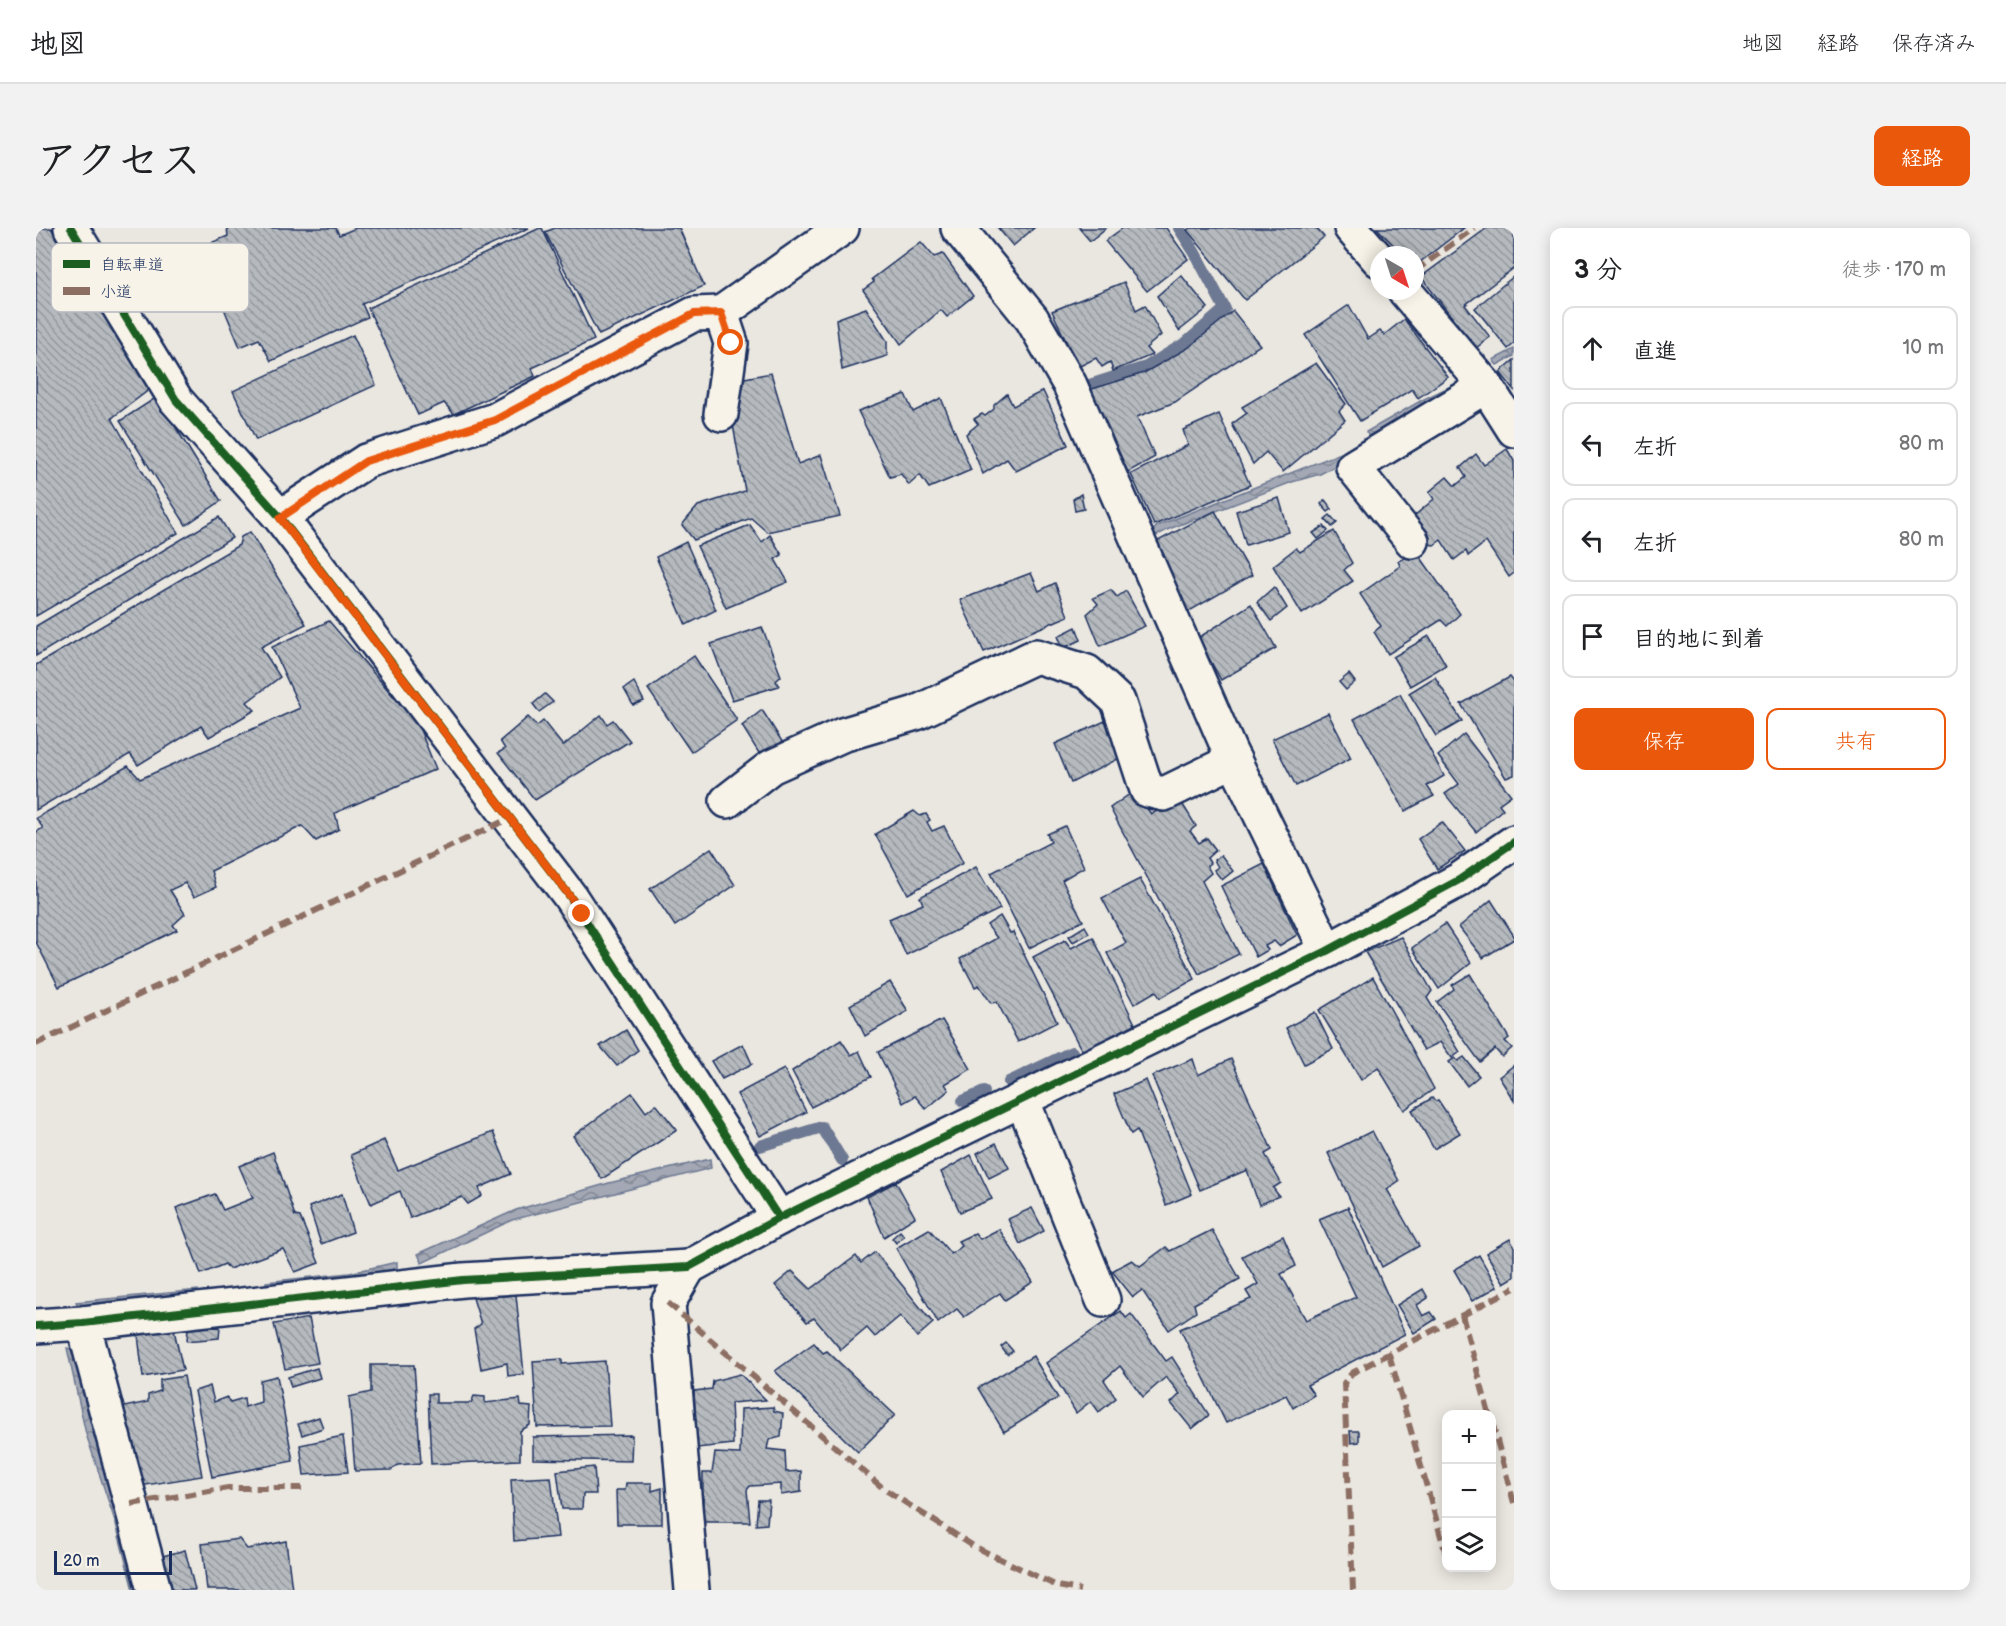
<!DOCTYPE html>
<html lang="ja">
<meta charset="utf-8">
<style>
:root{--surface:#fff;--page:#f2f2f2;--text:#202124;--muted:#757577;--line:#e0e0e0;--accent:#ea580c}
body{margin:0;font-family:"Balsamiq Sans","Klee One",sans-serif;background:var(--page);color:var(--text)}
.controls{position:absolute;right:18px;bottom:18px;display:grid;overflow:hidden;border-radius:12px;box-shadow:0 3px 15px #0003}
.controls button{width:54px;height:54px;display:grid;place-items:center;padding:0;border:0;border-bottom:2px solid var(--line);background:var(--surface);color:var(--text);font:30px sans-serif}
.compass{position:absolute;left:1334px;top:18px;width:54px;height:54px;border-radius:50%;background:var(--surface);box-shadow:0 3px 15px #0003;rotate:141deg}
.scale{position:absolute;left:18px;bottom:15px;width:118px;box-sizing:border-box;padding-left:6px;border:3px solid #1b2f5e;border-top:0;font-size:16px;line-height:21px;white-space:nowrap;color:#1b2f5e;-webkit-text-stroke:4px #f7f3e8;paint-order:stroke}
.stop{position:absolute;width:18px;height:18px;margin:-14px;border:4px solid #ea580c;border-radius:50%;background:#fff}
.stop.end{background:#ea580c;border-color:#fff;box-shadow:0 2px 6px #0008}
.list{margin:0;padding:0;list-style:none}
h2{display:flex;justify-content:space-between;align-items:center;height:78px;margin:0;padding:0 24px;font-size:26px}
h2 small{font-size:20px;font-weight:400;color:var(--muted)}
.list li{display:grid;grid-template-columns:39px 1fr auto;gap:18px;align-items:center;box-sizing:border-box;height:84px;margin:0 12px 12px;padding:0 12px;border:2px solid var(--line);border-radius:12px}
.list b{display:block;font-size:22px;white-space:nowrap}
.list em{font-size:20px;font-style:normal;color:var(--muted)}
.actions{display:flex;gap:12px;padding:18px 24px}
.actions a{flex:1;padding:14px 0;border:2px solid var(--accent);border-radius:12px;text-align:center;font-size:21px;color:var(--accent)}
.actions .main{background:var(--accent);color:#fff}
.icon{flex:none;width:33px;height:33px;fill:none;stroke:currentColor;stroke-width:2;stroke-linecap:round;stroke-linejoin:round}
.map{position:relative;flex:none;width:1478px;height:1362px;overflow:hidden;border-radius:12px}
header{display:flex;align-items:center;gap:36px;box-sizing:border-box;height:84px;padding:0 30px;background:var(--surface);border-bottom:2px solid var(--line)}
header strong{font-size:28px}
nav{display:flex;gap:33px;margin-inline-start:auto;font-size:21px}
.intro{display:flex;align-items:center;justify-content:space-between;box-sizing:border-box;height:144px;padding:0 36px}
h1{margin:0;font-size:42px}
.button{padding:15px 27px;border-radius:12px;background:var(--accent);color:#fff;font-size:21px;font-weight:700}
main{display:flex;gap:36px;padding:0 36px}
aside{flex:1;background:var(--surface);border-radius:12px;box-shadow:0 3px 15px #0003}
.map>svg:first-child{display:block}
.water{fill:url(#water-waves);stroke:#6d7892;stroke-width:1.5}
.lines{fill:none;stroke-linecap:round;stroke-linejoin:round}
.stream{stroke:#6d7892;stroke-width:12}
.building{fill:url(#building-back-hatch);stroke:#1b2f5e;stroke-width:1.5}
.minor-casing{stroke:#1b2f5e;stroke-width:38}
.minor{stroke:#f7f3e8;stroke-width:33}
.quiet{stroke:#8d6e63;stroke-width:6;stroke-dasharray:12 6;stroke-linecap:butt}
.cycleway-casing{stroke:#f7f3e8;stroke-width:11}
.cycleway{stroke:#1b5e20;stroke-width:8}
.route{stroke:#ea580c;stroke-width:8}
.key{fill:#f7f3e8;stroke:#b5b8bf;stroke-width:1.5}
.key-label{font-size:16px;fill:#1b2f5e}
</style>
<header>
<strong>地図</strong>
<nav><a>地図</a><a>経路</a><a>保存済み</a></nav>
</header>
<div class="intro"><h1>アクセス</h1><a class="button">経路</a></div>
<main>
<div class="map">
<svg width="1478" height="1362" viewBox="0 0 1478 1362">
<defs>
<pattern id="water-waves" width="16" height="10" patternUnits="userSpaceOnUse" patternTransform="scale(1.5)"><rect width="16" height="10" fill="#a3a8b4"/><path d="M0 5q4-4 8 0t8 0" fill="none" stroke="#848996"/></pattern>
<pattern id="building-back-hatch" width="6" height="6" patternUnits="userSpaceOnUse" patternTransform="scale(1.5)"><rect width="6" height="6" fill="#b6babf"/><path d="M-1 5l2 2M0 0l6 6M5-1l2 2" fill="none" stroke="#93989e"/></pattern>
</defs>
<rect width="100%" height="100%" fill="#eae7e0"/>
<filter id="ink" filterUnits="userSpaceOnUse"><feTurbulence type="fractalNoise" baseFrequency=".0167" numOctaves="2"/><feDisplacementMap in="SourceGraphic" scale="12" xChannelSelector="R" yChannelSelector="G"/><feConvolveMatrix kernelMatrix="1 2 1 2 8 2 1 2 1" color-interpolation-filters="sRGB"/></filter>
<g filter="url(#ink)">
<!-- water -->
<g class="water">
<path d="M1478,121V128L1461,137L1457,132Z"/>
<path d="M1419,156L1421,162L1336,212L1330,204L1388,171Z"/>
<path d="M1305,225L1309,233L1284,246L1256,254L1133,301L1120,308L1116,304L1121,298Z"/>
<path d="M674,931L675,940L476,992L386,1035L382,1026L480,982L573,955Z"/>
<path d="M361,1034V1040L310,1053L230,1059V1054L313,1045Z"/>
<path d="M162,1062L161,1067L43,1081L40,1074Z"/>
<path d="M31,1120L40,1122L57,1205L95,1315L106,1362H97L80,1296L50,1206Z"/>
</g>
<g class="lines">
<!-- stream -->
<g class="stream">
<path d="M1047,159L1110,139L1151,114L1189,81L1159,25L1143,0"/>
<path d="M973,854L1036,824"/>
<path d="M927,873L948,864"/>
<path d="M724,918L786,899L806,932"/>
</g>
</g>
<!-- building -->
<g class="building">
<path d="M0,0H15L114,161L76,190L142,305L0,388Z"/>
<path d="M191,0H300L303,7L320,0H493L326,76L332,89L235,133L223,111L204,119L163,20L192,8Z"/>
<path d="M504,0H506L558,112L496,140L499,148L418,186L408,175L382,187L332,80Z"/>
<path d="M519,0H643L668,58L563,107L509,4Z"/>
<path d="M962,0H998L977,18Z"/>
<path d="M1043,0H1070L1054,13Z"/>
<path d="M1087,0H1130L1152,31L1111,63L1069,13Z"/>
<path d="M1154,0H1280L1288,9L1209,72L1151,2Z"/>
<path d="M1341,0H1428L1379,38V27H1367Z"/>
<path d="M1451,0H1478V40L1429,77L1454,109L1440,120L1385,49Z"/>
<path d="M885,14L898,29L907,26L937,68L911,89L905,82L865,116L827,62L838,54L836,51Z"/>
<path d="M1145,47L1172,80L1143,103L1121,68Z"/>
<path d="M1478,48V116L1472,121L1439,80Z"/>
<path d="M1088,54L1100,82L1109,77L1125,107L1110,120L1116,127L1077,143L1074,134L1066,139L1060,130L1042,139L1016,83Z"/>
<path d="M1313,77L1332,111L1344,103L1348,107L1368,91L1412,149L1382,170L1376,161L1324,193L1269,107Z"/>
<path d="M830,80L851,113V128L806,142L800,91Z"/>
<path d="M1197,83L1224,117L1139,174L1101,189L1119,229L1092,244L1053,162L1108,145L1152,120Z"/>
<path d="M317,107L340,157L220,212L197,163Z"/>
<path d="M1478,132V162L1464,144Z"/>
<path d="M1280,135L1310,176L1303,183L1309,192L1247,244L1230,224L1217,236L1196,196L1211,185L1206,179Z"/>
<path d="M735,145L762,236L785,227L804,288L731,304L715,290L658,312L646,297L662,278L709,263L697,197L704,151Z"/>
<path d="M1007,163L1032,217L980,243L971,231L947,246L930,206L942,196L938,191L946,186L949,188L958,181V177L971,166L977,178Z"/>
<path d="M869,166L877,184L905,170L935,242L893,260L884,247L873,257L865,246L854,249L822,183Z"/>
<path d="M121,169L185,273L150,297L84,193Z"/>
<path d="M1183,186L1214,257L1118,297L1095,246L1152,217L1147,202Z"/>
<path d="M1471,221L1478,233V345L1473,349L1450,314L1432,328L1430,323L1418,332L1405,312L1398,317L1392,316L1376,290L1398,271L1393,264L1411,249L1419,258L1430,249L1424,240L1440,226L1448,237Z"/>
<path d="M1045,266L1048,281L1039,283L1037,271Z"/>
<path d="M1243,270L1253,304L1210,317L1200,283Z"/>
<path d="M1289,272L1296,281L1292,284L1285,276Z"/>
<path d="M1179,283L1216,347L1150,385L1120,314Z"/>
<path d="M1294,287L1301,295L1296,299L1289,291Z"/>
<path d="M183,289L196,310L0,428V398Z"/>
<path d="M714,297L726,314L734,307L746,327L739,331L752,354L690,380L661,318Z"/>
<path d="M1288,298L1292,303L1282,311L1277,305Z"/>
<path d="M1298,303L1316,335L1308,342L1317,353L1266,386L1237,338L1260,320L1264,324Z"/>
<path d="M214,304L270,396L225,419L244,449L211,474L219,482L173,509L165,498L102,537L94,526L0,582V437L203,317L205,309Z"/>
<path d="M650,314L680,382L650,397L620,329Z"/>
<path d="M1381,324L1424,386L1411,398L1405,392L1352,426L1338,404L1345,398L1324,366L1364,338L1362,333Z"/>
<path d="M995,345L1003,363L1019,355L1032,388L948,424L924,372Z"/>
<path d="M1238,359L1251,380L1235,393L1221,374Z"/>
<path d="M1075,362L1081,369L1090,363L1109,398L1064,418L1051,386L1062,376L1057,370Z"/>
<path d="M1215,376L1240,420L1185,452L1162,410Z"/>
<path d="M293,393L382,497L400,541L299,585L303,601L280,613L266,598L175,643L180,659L158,669L149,655L134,662L149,686L137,697L141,702L23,759L0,714V604L7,600L0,590L92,538L104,551L264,480L236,419Z"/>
<path d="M726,399L745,448L740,453L743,458L696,472L675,416Z"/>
<path d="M1040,399L1045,412L1027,420L1022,408Z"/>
<path d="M1393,408L1410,437L1374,458L1357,429Z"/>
<path d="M658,428L701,492L655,524L612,461Z"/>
<path d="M1313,446L1319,454L1310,462L1303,454Z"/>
<path d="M1399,449L1426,493L1400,508L1373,465Z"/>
<path d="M1474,449L1478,454V547L1470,550L1425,476Z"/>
<path d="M598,454L608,473L597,477L588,461Z"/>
<path d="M509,466L517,474L503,484L497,476Z"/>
<path d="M1364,466L1408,548L1391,558L1398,568L1369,583L1318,491Z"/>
<path d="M726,482L747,515L726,530L706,498Z"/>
<path d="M1292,485L1315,530L1260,558L1236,511Z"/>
<path d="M565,487L571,496L577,492L594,513L499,572L462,525L469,521L464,513L492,489L501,498L507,493L527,518Z"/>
<path d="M1071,492L1086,529L1035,555L1019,516Z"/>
<path d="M1428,506L1475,567L1463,576L1467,581L1440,604L1409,566L1423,556L1402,528Z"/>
<path d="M1098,563L1115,586L1144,572L1160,598L1154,603L1163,615L1171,610L1180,622L1171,630L1174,635L1171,638L1175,645L1166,653L1203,726L1163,746L1074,580Z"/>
<path d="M878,583L884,588L890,586L894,592L891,594L896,603L908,598L927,635L872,666L839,606Z"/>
<path d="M1406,594L1429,623L1401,641L1382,611Z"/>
<path d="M1029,598L1048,639L1026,652L1047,693L993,720L955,645L1015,614L1011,606Z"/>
<path d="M675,620L699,657L639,698L614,661Z"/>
<path d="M1185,627L1197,643L1186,652L1178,642L1182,639L1178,632Z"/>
<path d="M1228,636L1261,707L1243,718L1238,713L1229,718L1232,722L1220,729L1185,658Z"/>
<path d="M940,639L964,681L870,727L853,691L887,676L884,669Z"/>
<path d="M1104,651L1159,751L1124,770L1120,763L1098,776L1071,725L1090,715L1066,670Z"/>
<path d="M1455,672L1478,708V711L1447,730L1423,699Z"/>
<path d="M964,688L974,705L977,704L1021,794L982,814L961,774L955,775L943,757L939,759L924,731L961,710L951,697Z"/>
<path d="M1409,696L1435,735L1403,761L1376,720Z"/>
<path d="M1049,698L1053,705L1037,714L1033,708Z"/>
<path d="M1057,709L1099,796L1046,823L997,729L1029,712L1035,720Z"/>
<path d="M1365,709L1396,763L1391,770L1424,824L1416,830L1404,814L1388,822L1329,724Z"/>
<path d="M1434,746L1473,810L1469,813L1476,820L1466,829L1459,821L1444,834L1401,774L1418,761L1416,757Z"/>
<path d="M1337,749L1398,861L1368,882L1342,839L1325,852L1283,782Z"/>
<path d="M854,754L872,783L829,808L814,777Z"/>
<path d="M1279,784L1297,821L1268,836L1250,800Z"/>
<path d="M906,792L935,841L909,856L913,862L890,881L879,868L867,875L842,824Z"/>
<path d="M590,802L602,822L581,838L564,818Z"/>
<path d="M805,812L815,827L823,823L835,849L775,879L756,843Z"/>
<path d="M707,816L716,836L686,851L675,833Z"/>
<path d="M1428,829L1443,848L1431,858L1413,834L1419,830L1422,833Z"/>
<path d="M1157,831L1162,847L1195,831L1236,922L1229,926L1245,955L1237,960L1243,968L1223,977L1211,942L1164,962L1116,848Z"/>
<path d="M1478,837V873L1463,849Z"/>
<path d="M748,841L770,884L724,908L701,866Z"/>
<path d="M1110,852L1156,966L1130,977L1101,902L1095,906L1078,866Z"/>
<path d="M596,865L610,884L620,876L641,902L566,951L537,908Z"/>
<path d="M1396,870L1399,873L1402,872L1424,905L1398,921L1376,882Z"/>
<path d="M1336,903L1363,953L1351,961L1383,1018L1346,1039L1292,925Z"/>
<path d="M457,904L475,946L443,960L446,968L432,976L426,969L374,990L364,963L335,976L315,927L348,912L362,942Z"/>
<path d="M960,915L973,940L953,950L941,925Z"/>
<path d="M237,924L259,988L264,989L283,1035L259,1044L247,1021L193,1041L189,1036L165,1046L140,980L179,966L187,982L217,970L203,938Z"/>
<path d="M935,927L956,971L924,984L905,944Z"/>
<path d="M860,954L879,989L848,1009L831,969Z"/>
<path d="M306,966L317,1004L285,1016L273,979Z"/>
<path d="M1312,979L1369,1106L1271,1157L1278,1167L1257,1180L1250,1167L1190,1195L1144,1101L1215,1071L1210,1063L1222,1056L1206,1028L1247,1008L1260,1038L1245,1046L1270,1092L1320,1069L1283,991Z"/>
<path d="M996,980L1008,1003L984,1016L972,991Z"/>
<path d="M893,1001L915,1026L926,1018L922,1013L939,1005L944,1011L963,1001L997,1054L969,1072L964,1065L928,1089L921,1081L902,1095L860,1020Z"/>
<path d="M1176,1002L1204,1051L1158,1076L1160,1084L1133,1102L1106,1062L1097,1069L1076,1043L1096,1032L1104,1038L1130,1019L1134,1023Z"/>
<path d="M864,1003L868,1008L860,1015L856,1010Z"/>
<path d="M1474,1011L1478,1018V1049L1468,1055L1450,1025Z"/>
<path d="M839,1024L897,1095L881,1109L864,1088L839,1109L831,1100L805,1122L778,1090L771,1094L739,1057L756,1043L775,1061L820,1028L825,1035Z"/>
<path d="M1443,1027L1461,1059L1436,1073L1418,1042Z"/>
<path d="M1387,1061L1392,1070L1381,1077L1387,1088L1395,1084L1400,1091L1378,1105L1361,1077Z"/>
<path d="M480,1067L488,1146L472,1148L471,1135L445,1141L438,1101L445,1096L437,1070Z"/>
<path d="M1085,1083L1090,1090L1095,1086L1130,1133L1136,1129L1173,1187L1156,1201L1135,1175L1144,1166L1130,1149L1107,1169L1084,1138L1068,1152L1080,1170L1063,1184L1055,1173L1040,1185L1010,1135Z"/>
<path d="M273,1090L282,1135L249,1141L238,1096Z"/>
<path d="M184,1099L183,1110L151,1113L152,1100Z"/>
<path d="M138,1102L147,1142L107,1149L102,1107Z"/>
<path d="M778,1115L787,1125L791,1123L859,1187L822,1224L739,1143Z"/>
<path d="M970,1115L977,1123L971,1127L965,1119Z"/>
<path d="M997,1128L1022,1170L968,1204L942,1160Z"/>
<path d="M526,1131V1136L569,1133L574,1198L501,1199L497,1133Z"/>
<path d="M335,1137H378L385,1235L362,1237L355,1242L319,1243L313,1169L335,1164Z"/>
<path d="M281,1140L284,1150L255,1159L252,1149Z"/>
<path d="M704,1146L730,1172L695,1175L697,1216L661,1220L658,1163L676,1161L677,1153Z"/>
<path d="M148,1148L166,1248L104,1258L88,1179L112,1174V1167L124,1163V1152Z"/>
<path d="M241,1148L257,1233L176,1249L159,1163L174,1158L178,1174L191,1169L194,1174L208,1170L209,1179L225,1174L224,1152Z"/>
<path d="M392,1166H400V1175H435L438,1168L449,1169V1175L484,1171L485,1178L495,1179L494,1197L484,1203V1232L395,1236Z"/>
<path d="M737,1179L738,1183L747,1185L745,1209L733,1212L731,1221L749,1223L750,1244L765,1243V1264L745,1267V1256L714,1258L711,1262L714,1294H667V1245H676L679,1225L704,1226L705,1181Z"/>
<path d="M283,1189L287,1200L266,1207L262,1196Z"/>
<path d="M1314,1203H1323V1214L1315,1215Z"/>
<path d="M596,1207L595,1233L497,1231V1209Z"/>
<path d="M307,1208L312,1244L268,1247L264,1217Z"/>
<path d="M558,1239L560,1266H547L546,1281H526L521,1243Z"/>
<path d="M515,1249L522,1309L478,1313L475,1251Z"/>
<path d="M590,1255H616V1263L626,1260V1296H581L580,1262H589Z"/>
<path d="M722,1272H733L731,1296L720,1297Z"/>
<path d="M203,1311L211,1321L250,1313L256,1362H171L166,1316Z"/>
<path d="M149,1322L159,1362H130L123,1329Z"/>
</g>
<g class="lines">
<!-- minor casing -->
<g class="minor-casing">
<g id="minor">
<path d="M35,0L140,172L244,289L533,667L743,990"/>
<path d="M922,0L996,91L1034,157L1194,524L1291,723"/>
<path d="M1315,0L1343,32"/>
<path d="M1369,63L1450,158L1478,202"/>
<path d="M685,85L806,0"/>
<path d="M244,289L330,233L459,192L658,86L685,85L695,115L685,186"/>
<path d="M1376,313L1317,239L1450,158"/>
<path d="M691,573L735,539L806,507L880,485L1000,428L1051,444L1082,473L1111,562L1128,566L1198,532"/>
<path d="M986,871L1067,1072"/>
<path d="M653,1039L632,1075L656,1362"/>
<path d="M47,1095L118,1362"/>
<path d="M0,1098L47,1095L427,1052L653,1039L743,990L1291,723L1423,652L1478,614"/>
</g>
</g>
<!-- minor -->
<use href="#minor" class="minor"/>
<!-- quiet -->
<g class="quiet">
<path d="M1379,43L1438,0"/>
<path d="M0,816L474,590"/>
<path d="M632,1075L848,1261L939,1319L1021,1358L1044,1362"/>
<path d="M1426,1087L1453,1186"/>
<path d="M1353,1126L1410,1326"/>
<path d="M1456,1194L1478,1275"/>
<path d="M95,1276L192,1260H266"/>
<path d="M1317,1362L1308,1155L1316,1145L1478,1060"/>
</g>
<!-- cycleway casing -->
<g class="cycleway-casing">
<g id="cycleway">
<path d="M35,0L140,172L244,289L533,667L743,990"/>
<path d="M0,1098L47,1095L427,1052L653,1039L743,990L1291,723L1423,652L1478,614"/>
</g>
</g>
<!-- cycleway -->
<use href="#cycleway" class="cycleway"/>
</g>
</g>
<g class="lines" filter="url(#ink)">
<!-- route -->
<path class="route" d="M546,686L533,667L244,290L330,233L459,192L658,86L685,85L695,115"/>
</g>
<!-- legend -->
<rect x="15" y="15" width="198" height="69" rx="9" class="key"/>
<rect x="27" y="32" width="27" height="8" fill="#1b5e20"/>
<rect x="27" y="59" width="27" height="8" fill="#8d6e63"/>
<g class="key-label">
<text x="64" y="42">自転車道</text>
<text x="64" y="69">小道</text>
</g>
</svg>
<div class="controls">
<button>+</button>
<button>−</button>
<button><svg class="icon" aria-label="layers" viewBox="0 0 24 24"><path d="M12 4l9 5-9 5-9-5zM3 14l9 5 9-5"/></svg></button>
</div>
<svg class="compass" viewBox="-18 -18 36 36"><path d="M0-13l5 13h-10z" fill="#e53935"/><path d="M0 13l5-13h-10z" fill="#757577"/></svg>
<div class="scale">20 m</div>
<div class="stop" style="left:695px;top:115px"></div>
<div class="stop end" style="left:546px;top:686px"></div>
</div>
<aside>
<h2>3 分<small>徒歩 · 170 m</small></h2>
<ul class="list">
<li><svg class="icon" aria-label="ahead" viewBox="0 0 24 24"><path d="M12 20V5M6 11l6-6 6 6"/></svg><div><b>直進</b></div><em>10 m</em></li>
<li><svg class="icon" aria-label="left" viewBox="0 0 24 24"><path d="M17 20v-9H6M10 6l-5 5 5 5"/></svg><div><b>左折</b></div><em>80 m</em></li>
<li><svg class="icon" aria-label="left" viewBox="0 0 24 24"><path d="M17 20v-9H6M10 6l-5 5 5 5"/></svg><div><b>左折</b></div><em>80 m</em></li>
<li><svg class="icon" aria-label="arrive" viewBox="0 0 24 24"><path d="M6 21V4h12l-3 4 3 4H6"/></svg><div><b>目的地に到着</b></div></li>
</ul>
<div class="actions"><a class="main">保存</a><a>共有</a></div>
</aside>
</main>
